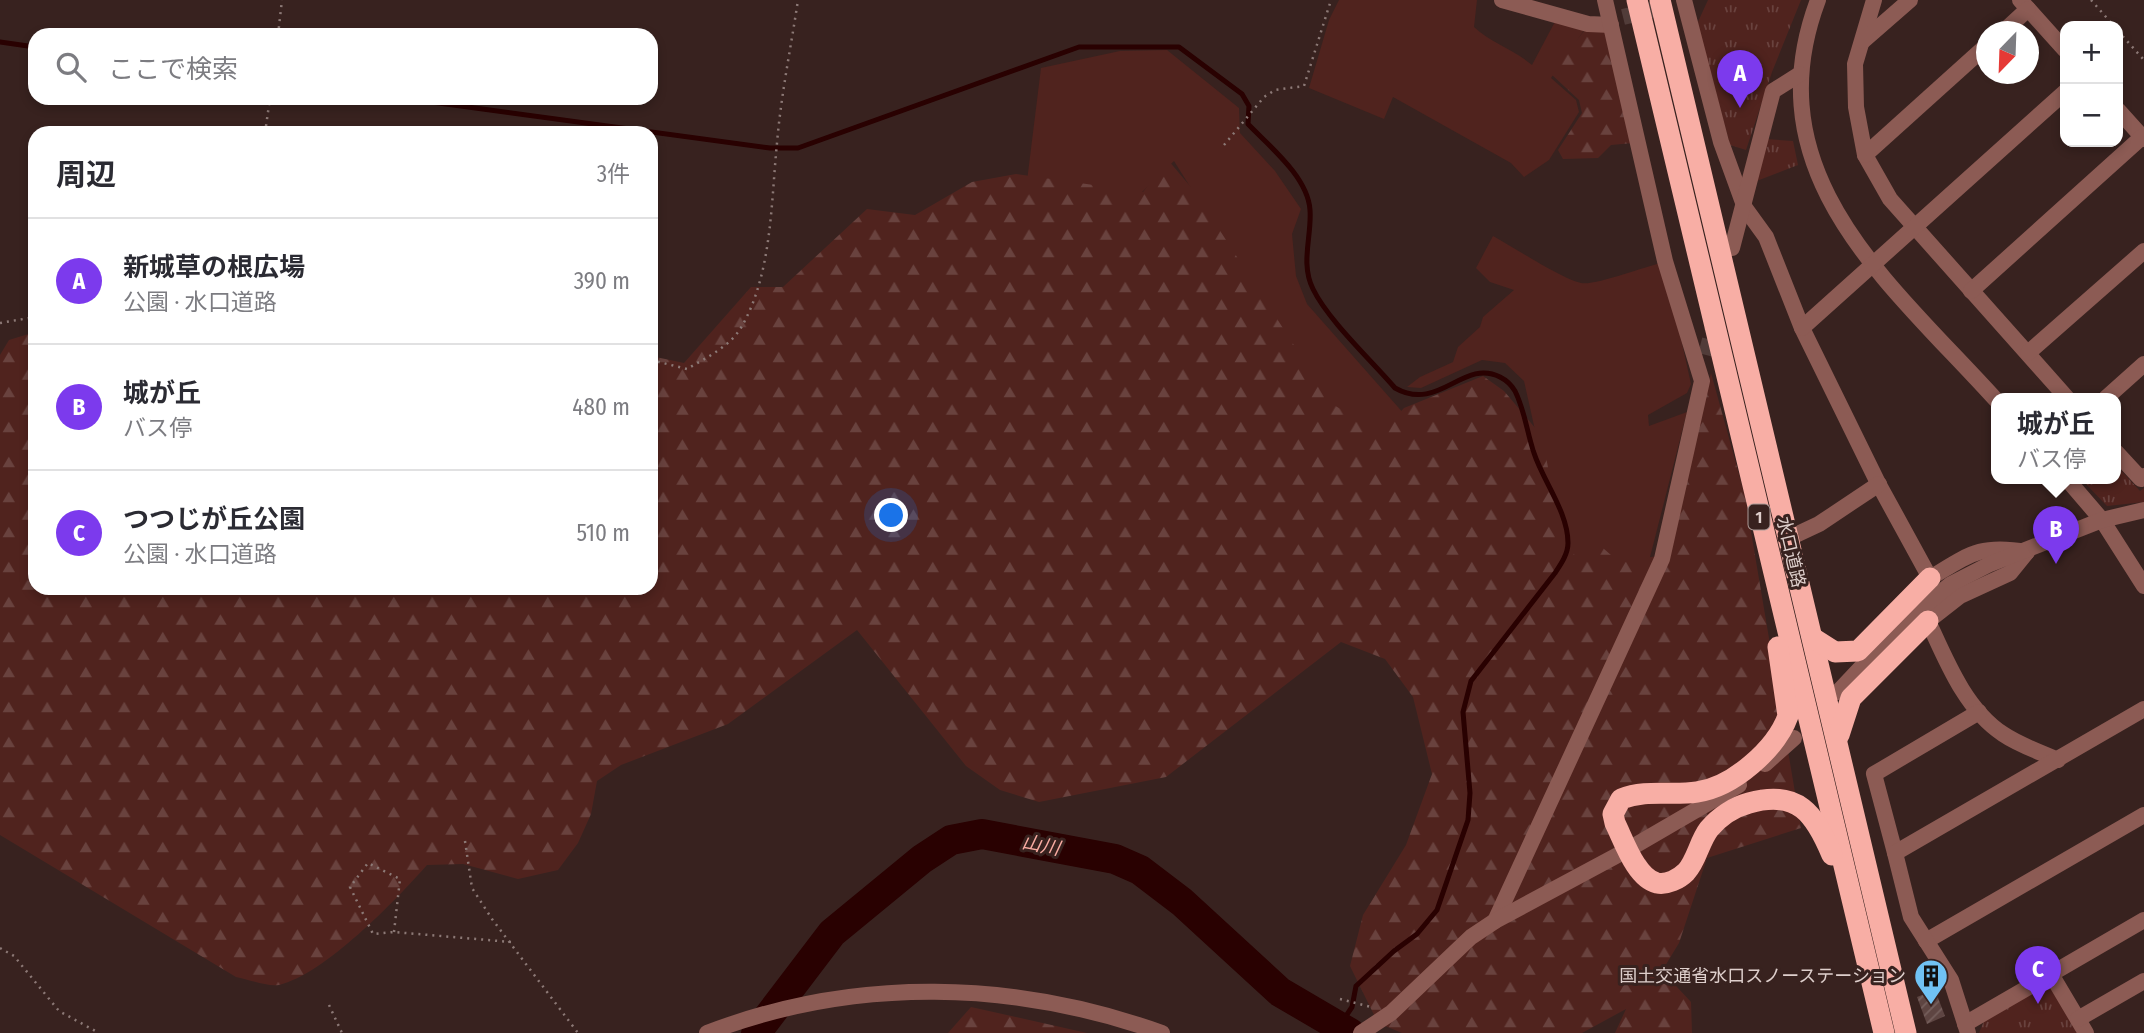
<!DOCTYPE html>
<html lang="ja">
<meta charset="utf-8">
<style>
:root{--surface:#fff;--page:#f2f2f3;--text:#2b2b33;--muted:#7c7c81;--line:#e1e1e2;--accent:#7c3aed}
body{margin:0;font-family:"Fira Sans Condensed","Noto Sans JP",sans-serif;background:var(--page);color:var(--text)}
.controls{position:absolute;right:21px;top:21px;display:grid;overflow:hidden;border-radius:14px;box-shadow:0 4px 10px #0003}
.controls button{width:63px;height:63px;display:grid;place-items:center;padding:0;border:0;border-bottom:2px solid var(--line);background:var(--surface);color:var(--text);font:35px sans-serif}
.compass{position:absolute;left:1976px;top:21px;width:63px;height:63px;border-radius:50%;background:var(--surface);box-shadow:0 4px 10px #0003;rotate:203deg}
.you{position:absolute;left:892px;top:516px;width:24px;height:24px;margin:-18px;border:5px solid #fff;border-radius:50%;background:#1a73e8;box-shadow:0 0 0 10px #1a73e833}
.badge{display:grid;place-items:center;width:46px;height:46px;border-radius:50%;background:var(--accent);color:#fff;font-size:23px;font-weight:700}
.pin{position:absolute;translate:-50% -58px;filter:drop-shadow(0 2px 4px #0008)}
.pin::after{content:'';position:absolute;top:37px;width:24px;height:21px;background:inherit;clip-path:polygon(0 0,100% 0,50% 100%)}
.popup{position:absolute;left:1991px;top:393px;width:130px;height:91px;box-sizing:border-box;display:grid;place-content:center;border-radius:14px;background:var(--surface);filter:drop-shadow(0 2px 5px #0005);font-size:23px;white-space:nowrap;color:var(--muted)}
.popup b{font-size:26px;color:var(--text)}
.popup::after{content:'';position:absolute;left:50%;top:100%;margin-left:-14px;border:14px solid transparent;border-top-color:var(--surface)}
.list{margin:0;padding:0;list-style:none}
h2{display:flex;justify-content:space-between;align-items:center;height:91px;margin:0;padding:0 28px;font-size:30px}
h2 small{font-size:23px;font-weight:400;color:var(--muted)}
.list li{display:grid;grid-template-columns:46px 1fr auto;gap:21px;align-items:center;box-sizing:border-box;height:126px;padding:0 28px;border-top:2px solid var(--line)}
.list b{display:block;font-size:26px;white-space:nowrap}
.list p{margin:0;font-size:23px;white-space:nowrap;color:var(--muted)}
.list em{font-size:23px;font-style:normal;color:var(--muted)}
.icon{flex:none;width:38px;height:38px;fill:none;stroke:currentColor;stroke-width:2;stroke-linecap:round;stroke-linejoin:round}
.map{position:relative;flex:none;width:2144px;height:1033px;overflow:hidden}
.search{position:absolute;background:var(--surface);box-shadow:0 4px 10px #0003;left:28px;top:28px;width:630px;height:77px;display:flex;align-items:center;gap:18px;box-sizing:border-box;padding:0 24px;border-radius:21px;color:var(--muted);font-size:26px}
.panel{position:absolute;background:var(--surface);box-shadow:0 4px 10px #0003;left:28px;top:126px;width:630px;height:469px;border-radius:21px}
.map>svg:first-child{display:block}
.green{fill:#50231e}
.forest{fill:url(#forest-firs)}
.park{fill:url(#park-tufts)}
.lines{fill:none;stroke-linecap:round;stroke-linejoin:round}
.stream{stroke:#290101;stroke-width:5}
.river{stroke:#290101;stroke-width:30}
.building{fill:url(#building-hatch)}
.minor-tunnel{stroke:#513c39;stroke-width:16;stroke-dasharray:16 8;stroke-linecap:butt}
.path{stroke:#8c7976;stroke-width:2.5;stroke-dasharray:2 5;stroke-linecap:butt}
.minor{stroke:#8c5b54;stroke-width:16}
.highway{stroke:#f8aea5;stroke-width:21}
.labels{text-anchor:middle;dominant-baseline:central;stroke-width:6;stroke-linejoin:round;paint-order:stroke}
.shield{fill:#38221f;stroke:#ac9b98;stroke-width:2}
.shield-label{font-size:16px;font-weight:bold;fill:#decfcc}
.street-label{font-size:18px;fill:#decfcc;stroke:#38221f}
.poi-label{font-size:18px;fill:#decfcc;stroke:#38221f;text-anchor:end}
.water-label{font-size:19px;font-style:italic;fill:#faaca2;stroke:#38221f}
</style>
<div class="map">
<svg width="2144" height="1033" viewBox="0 0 2144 1033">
<defs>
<pattern id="forest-firs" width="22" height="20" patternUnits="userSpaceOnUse" patternTransform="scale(1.75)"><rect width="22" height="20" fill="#50231e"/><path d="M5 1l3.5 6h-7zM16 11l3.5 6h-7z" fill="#69423e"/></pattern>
<pattern id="park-tufts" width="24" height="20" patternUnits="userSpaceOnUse" patternTransform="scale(1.75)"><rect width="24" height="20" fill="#50231e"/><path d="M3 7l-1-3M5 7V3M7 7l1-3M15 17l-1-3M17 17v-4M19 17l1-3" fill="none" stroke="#69423e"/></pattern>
<pattern id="building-hatch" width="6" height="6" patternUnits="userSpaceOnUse" patternTransform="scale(1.75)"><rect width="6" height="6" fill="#5e4542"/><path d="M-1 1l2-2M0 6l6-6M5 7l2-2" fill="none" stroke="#755f5c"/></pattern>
</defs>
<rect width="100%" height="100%" fill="#38221f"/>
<!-- green -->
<g class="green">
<path d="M1339,0H1477L1474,27C1491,43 1513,49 1532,65L1558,16L1587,26L1551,78L1576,100L1579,112L1549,160L1524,177L1511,163L1393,97L1384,119L1309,88L1329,20Z"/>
<path d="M1167,50L1239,108L1240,133L1275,171L1301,209L1292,234L1296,276L1307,304L1405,415L1367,430L1329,409L1174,161L1136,198L1027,181L1041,68L1120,51Z"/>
<path d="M1493,236C1513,247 1562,279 1581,283C1594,286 1644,267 1661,263L1667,275L1691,384L1687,393L1648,415L1649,426L1687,412L1649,561L1568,576L1541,601L1544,470L1524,381L1505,363L1482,360L1421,388L1407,387L1420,377L1453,362L1458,347L1480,327L1483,317L1514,290L1490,282L1476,268Z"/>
</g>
<!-- forest -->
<g class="forest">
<path d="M1589,25L1604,28L1633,143L1611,145L1598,158L1563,159L1558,150L1582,113L1579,100L1550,73Z"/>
<path d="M1168,160L1195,192L1332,404L1368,425L1394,419L1404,408L1483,376L1504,391L1542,436L1563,546L1561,558L1544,596L1565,575L1577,546L1595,541L1620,563L1667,554L1711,373L1745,496L1801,828L1707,858L1679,943L1662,971L1691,1002L1692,1033H1615L1626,1009L1582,1033H1402L1378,1023L1350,966L1363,915L1406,845L1432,774L1413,697L1385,659L1341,642L1166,777L1039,802L1000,790L966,766L857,630L728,724L621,765L597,781L591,814L578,843L558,870L518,879L463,864L427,865C395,901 325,974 279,985C267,987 248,979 236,977L0,835V355L9,340L35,332V588H651V356L684,363L751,287H783L867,209L915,215L972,182L1016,174L1143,192Z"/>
<path d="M971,1007L1087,1033H948Z"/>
</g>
<!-- park -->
<g class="park">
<path d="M1708,0H1801L1772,72L1746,150L1730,145L1697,24Z"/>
<path d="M1765,139L1793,141L1798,165L1754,182Z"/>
<path d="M2116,465L2140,491L2144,488V502L2107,506L2084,482L2088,478H2116Z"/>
<path d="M2046,984L2055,988L2080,1033H1979L1984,1021Z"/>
</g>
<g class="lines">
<!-- stream -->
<g class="stream">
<path d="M0,42L35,47"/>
<path d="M402,98L770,148H798L1079,47H1179L1242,94L1249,106L1248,124C1269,146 1308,177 1310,210C1312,236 1300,263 1313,289C1328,320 1371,360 1395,388C1439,413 1463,358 1500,377C1506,380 1512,386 1515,391C1525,411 1527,433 1534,453C1543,481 1568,512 1568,543C1568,554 1561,564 1555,573L1471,681L1463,712L1470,793L1468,820L1437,910L1417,934L1394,951L1356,986L1352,1007L1340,1025"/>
</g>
<!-- river -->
<path class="river" d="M756,1033L832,933L922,859L951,840L982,834L1115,859L1140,870L1182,902L1280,992L1350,1033"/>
</g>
<!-- building -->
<path class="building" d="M1935,990L1945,1016L1927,1024L1917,997Z"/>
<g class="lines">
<!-- minor-tunnel -->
<g class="minor-tunnel">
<path d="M1623,17L1671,5"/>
<path d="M1706,355L1714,324"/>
</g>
<!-- path -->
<g class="path">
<path d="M2091,0L2114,26"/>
<path d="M2118,31L2144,60"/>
<path d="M278,35L282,0"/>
<path d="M265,133L270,98"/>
<path d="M1224,145L1264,97L1275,90L1304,86L1331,0"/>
<path d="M0,323L35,317"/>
<path d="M651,360L687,369C706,358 731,346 742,326C772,273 771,203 777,143C781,95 791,47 798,0"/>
<path d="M465,841L472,888L492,919L578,1033"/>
<path d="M394,932L400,879L368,863L350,887L373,934L394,932L511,942"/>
<path d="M0,948L14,956L59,1011L99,1033"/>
<path d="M1340,999L1371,1007"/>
<path d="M329,1005L342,1033"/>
</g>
<!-- minor -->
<g class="minor">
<path d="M1502,0L1588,24L1611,25"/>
<path d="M1684,0L1721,142L1745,208L1766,237L1802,328L1878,483L1930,578C1970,554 1980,544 2027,552"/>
<path d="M1818,0C1752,175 1891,284 1996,400"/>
<path d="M1874,0L1855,64L1856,107L1865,155L1890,199L2067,398"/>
<path d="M2020,0L2065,50"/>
<path d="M2003,32L2028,9"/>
<path d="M1863,41L1910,0"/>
<path d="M2118,110L2144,139"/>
<path d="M1865,155L1986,46"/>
<path d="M1732,248L1773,91L1800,74"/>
<path d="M1971,291L2142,137"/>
<path d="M1802,328L2065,92"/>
<path d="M2028,353L2144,251"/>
<path d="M2106,398L2144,364"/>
<path d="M2116,452L2141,479L2144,476"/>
<path d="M2066,478L2102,520L2144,586"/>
<path d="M1787,539L1819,524L1879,484"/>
<path d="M2027,552L2010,573L1960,596L1928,621C1946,660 1965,709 2003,734C2019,745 2040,752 2058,760"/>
<path d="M1838,692L1902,624L1951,584L1990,564L2102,520L2144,510"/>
<path d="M1765,764L1794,738"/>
<path d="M1895,853L1874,774L1979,712"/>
<path d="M1495,921L1662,559L1702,381L1665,261L1605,0"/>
<path d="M1926,941L2144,815"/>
<path d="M2051,974L2086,1033"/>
<path d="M2078,1019L2144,981"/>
<path d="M1965,1024L2144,920"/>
<path d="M707,1033C855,976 1014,980 1162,1033"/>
<path d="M1361,1033L1391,1013L1471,937L1495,921L1629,849L1739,785"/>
<path d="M1968,1033L1951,980L1911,917L1895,853L2144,709"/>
</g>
<!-- highway -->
<g class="highway">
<path d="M1637,0L1884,1033"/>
<path d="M1660,0L1906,1033"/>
<path d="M1813,638L1835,652L1858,651L1930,578"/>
<path d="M1778,647L1788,716C1776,749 1733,787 1697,792C1671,796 1647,789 1621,799L1613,814L1615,823C1624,841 1636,878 1657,883C1667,885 1679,879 1686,872C1697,860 1699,842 1709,829C1719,817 1734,807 1749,803C1798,789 1815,814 1832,855"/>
<path d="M1839,735L1851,698L1928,621"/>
</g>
</g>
<!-- icons -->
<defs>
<g id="building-pin" transform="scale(1.75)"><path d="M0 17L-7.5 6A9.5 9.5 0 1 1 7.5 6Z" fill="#70c2f4" stroke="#38221f"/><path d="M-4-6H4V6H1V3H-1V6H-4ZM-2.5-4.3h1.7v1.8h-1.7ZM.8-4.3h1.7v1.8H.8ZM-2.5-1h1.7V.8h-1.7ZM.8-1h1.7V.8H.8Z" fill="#111"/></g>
</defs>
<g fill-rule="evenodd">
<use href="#building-pin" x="1931" y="976"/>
</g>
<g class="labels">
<!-- shield labels -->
<rect class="shield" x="1748.5" y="504.5" width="21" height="25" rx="5"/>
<g class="shield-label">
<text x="1759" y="517">1</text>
</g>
<!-- street labels -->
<g class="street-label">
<text transform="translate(1791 552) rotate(77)">水口道路</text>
</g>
<!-- poi labels -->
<g class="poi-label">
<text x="1906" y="976">国土交通省水口スノーステーション</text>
</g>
<!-- water labels -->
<g class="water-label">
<text transform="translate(1041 845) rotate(11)">山川</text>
</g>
</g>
</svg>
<div class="controls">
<button>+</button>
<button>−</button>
</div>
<svg class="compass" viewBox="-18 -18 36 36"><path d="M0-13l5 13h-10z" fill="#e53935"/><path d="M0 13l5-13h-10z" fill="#7c7c81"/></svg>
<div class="you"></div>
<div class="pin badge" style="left:1740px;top:108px">A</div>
<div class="pin badge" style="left:2056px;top:564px">B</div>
<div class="popup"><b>城が丘</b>バス停</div>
<div class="pin badge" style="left:2038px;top:1004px">C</div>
<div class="search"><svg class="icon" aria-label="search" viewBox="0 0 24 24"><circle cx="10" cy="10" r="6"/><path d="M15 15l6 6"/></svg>ここで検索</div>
<section class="panel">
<h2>周辺<small>3件</small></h2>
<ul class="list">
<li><span class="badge">A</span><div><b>新城草の根広場</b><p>公園 · 水口道路</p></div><em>390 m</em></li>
<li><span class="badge">B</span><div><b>城が丘</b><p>バス停</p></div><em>480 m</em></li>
<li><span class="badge">C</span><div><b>つつじが丘公園</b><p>公園 · 水口道路</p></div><em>510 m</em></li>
</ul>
</section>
</div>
